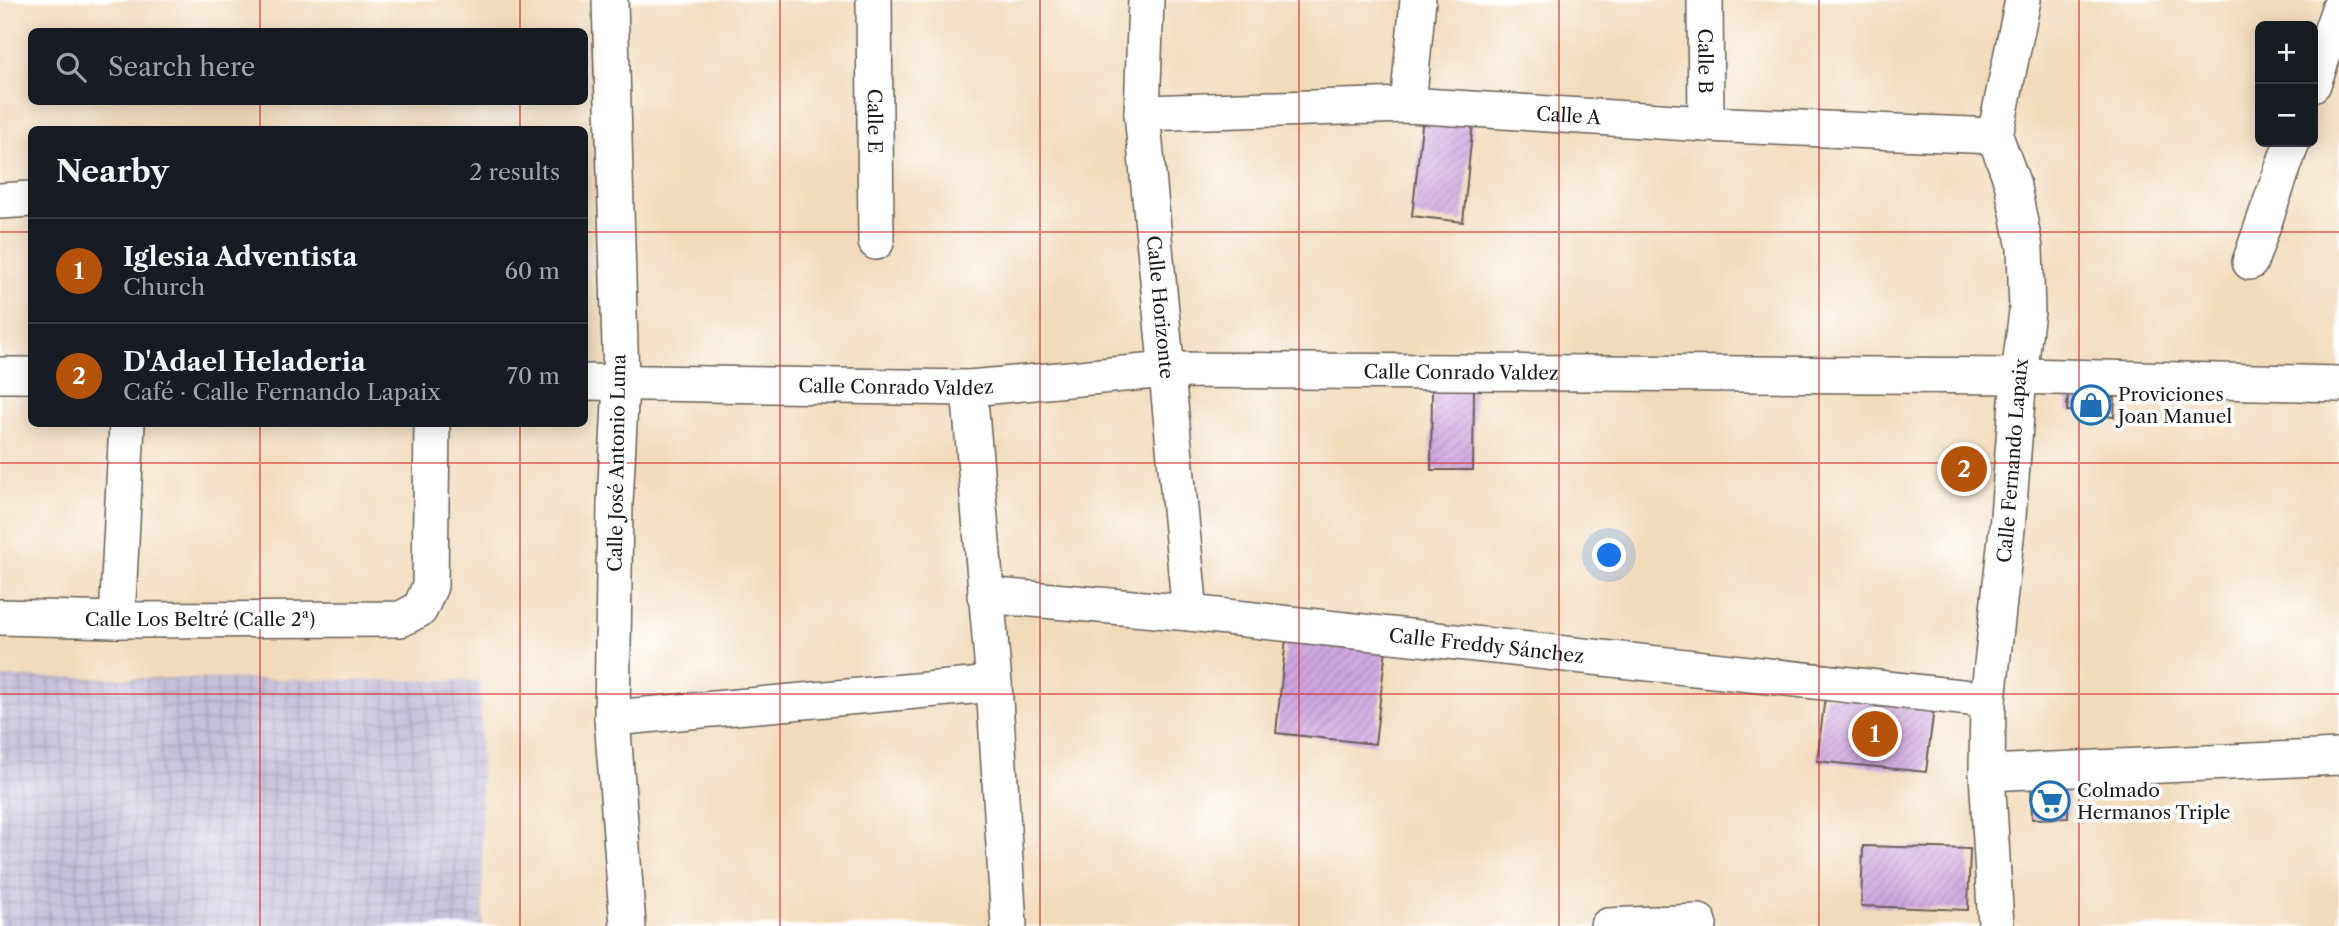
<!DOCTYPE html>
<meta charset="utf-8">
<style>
:root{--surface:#171b24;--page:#20242c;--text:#f1f3f6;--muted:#9ea1a6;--line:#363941;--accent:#b45309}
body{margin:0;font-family:"Libre Caslon Text",serif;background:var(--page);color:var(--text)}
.controls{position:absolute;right:21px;top:21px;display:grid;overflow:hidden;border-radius:10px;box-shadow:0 4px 18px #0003}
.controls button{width:63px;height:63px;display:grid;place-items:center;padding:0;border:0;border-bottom:2px solid var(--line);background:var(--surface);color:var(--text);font:35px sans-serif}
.you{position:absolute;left:1610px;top:556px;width:24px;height:24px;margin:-18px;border:5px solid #fff;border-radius:50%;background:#1a73e8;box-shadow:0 0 0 10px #1a73e833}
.badge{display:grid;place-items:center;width:46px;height:46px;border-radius:50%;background:var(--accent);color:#fff;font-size:23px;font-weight:700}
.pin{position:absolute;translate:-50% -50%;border:4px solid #fff;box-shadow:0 2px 7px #0006}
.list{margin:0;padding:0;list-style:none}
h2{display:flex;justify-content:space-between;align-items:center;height:91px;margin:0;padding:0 28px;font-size:30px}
h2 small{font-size:23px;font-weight:400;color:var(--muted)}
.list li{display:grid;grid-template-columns:46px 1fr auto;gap:21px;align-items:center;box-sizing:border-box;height:105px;padding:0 28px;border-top:2px solid var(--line)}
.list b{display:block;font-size:26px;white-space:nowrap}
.list p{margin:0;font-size:23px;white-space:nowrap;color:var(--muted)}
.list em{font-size:23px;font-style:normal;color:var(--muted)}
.icon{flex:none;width:38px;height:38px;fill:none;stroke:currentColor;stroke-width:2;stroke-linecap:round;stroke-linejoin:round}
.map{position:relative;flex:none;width:2339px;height:926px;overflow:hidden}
.search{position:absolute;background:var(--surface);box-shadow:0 4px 18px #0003;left:28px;top:28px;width:560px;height:77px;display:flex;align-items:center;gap:18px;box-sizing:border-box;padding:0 24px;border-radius:10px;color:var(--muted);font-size:26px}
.panel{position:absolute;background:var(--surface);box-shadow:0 4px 18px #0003;left:28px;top:126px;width:560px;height:301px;border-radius:10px}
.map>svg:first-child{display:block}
.industrial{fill:url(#industrial-grid)}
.building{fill:url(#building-hatch)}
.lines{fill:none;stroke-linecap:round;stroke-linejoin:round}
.street-casing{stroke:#675f54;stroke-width:38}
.street{stroke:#fff;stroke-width:35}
.grid{fill:none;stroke:#d62828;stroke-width:2;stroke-opacity:0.55}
.labels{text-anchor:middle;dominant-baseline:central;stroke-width:7;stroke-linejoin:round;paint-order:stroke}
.street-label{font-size:19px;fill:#1c1c1c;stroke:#fff}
.poi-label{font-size:19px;fill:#1c1c1c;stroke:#fff;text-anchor:start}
</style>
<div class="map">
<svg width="2339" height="926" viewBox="0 0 2339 926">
<defs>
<pattern id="industrial-grid" width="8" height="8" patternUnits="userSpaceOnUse" patternTransform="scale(1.75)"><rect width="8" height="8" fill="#c6c0d9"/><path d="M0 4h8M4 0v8" fill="none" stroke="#aaa4ba"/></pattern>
<pattern id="building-hatch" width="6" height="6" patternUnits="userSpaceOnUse" patternTransform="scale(1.75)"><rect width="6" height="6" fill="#cea5df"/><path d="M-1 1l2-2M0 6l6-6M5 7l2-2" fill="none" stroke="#b08dbf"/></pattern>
</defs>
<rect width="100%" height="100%" fill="#fff"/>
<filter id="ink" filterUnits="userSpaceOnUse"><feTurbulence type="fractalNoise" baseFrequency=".0143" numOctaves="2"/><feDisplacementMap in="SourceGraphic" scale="14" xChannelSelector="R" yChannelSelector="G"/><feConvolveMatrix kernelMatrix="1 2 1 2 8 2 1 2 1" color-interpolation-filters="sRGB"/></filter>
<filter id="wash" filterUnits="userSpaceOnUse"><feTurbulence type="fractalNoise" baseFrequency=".00686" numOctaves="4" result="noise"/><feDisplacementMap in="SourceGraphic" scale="28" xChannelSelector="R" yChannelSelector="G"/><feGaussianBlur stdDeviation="1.57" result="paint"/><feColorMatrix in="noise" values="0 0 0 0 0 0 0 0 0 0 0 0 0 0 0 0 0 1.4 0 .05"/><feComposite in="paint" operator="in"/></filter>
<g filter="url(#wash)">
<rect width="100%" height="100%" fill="#f2dbbb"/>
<!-- industrial -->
<path class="industrial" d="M0,677L480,681L483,926H0Z"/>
<g id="blocks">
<!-- building -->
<g class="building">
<path d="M1424,107L1474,112L1463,222L1412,216Z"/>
<path d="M1432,389H1474L1473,470H1431Z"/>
<path d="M2068,393L2115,398L2114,417L2067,411Z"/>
<path d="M1949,452L1984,460L1977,486L1943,478Z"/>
<path d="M1287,629L1387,640L1375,744L1276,733Z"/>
<path d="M1825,696L1934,708L1926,772L1817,761Z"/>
<path d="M2068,784V818L2032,819L2031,785Z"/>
<path d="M1863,846L1970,849L1968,910L1861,906Z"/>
</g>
</g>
</g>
<g filter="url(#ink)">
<use href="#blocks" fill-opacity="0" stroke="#675f54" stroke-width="2"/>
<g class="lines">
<!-- street casing -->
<g class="street-casing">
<g id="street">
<path d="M610,0L621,382L615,503L612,718L628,926"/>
<path id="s1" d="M874,0L876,242"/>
<path id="s2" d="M1146,0L1142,113L1190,613"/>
<path id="s3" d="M1705,0L1706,124"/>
<path d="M2313,84L2339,9"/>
<path d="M1408,105L1418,0"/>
<path id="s4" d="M1142,113L1408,105L1706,124L1995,136"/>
<path d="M0,201L32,199"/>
<path d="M2250,262L2292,142"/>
<path d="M0,375H32"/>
<path id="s5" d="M584,382L969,388L1167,370L2019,376L2339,384"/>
<path d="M969,388L994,684L1009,926"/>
<path id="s6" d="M985,595L1190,613L1988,700"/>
<path d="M0,617L117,620L401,619L420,609L430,586L432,424"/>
<path d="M117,620L127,424"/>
<path d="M612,718L994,684"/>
<path d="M1987,773L2339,757"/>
<path d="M1608,926L1699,922V926"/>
<path id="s7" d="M1996,926L1987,773L1988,700L2007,529L2019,376L2027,311L2025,248L2012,182L1995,136L2023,0"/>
</g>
</g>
<!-- street -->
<use href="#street" class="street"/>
</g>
</g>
<!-- grid -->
<path class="grid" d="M260,0V32M520,0V32M780,0V926M1040,0V926M1299,0V926M1559,0V926M1819,0V926M2079,0V926M260,102V130M520,102V130M0,232H32M584,232H2339M260,424V926M520,424V926M0,463H2339M0,694H2339"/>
<!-- icons -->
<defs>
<g id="shop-ring" transform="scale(2.0125)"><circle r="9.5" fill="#fff" stroke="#1f6fb2" stroke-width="1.5"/><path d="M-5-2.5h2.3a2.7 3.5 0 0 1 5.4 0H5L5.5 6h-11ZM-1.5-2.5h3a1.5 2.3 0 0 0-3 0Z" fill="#1f6fb2"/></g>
<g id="supermarket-ring" transform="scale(2.0125)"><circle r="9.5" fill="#fff" stroke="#1f6fb2" stroke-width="1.5"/><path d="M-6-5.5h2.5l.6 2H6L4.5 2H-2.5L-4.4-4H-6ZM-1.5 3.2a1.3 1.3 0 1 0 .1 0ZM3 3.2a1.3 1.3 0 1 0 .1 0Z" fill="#1f6fb2"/></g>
</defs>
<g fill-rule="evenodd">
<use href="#shop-ring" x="2091" y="405"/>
<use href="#supermarket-ring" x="2050" y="801"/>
</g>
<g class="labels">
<!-- street labels -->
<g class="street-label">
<text stroke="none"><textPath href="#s3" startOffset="61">Calle B</textPath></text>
<text stroke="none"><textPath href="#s4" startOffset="427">Calle A</textPath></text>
<text stroke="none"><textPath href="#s1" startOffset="121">Calle E</textPath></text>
<text stroke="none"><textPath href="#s2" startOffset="308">Calle Horizonte</textPath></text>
<text stroke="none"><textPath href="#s5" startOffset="878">Calle Conrado Valdez</textPath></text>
<text stroke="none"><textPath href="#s5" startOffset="312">Calle Conrado Valdez</textPath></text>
<text stroke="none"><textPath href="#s7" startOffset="467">Calle Fernando Lapaix</textPath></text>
<text transform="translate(617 463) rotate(-89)">Calle José Antonio Luna</text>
<text x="200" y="619">Calle Los Beltré (Calle 2ª)</text>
<text stroke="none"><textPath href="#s6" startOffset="504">Calle Freddy Sánchez</textPath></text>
</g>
<!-- poi labels -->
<g class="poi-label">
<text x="2118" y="394">Proviciones<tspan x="2118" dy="22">Joan Manuel</tspan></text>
<text x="2077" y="790">Colmado<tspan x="2077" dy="22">Hermanos Triple</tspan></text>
</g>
</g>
</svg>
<div class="controls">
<button>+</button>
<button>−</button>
</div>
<div class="you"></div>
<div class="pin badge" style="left:1875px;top:734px">1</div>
<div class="pin badge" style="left:1964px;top:469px">2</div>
<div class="search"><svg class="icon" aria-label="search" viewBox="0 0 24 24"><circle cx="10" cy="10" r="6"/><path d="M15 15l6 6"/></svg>Search here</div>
<section class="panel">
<h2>Nearby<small>2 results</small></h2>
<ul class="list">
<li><span class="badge">1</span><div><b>Iglesia Adventista</b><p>Church</p></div><em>60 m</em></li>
<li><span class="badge">2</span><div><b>D'Adael Heladeria</b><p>Café · Calle Fernando Lapaix</p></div><em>70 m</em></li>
</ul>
</section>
</div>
